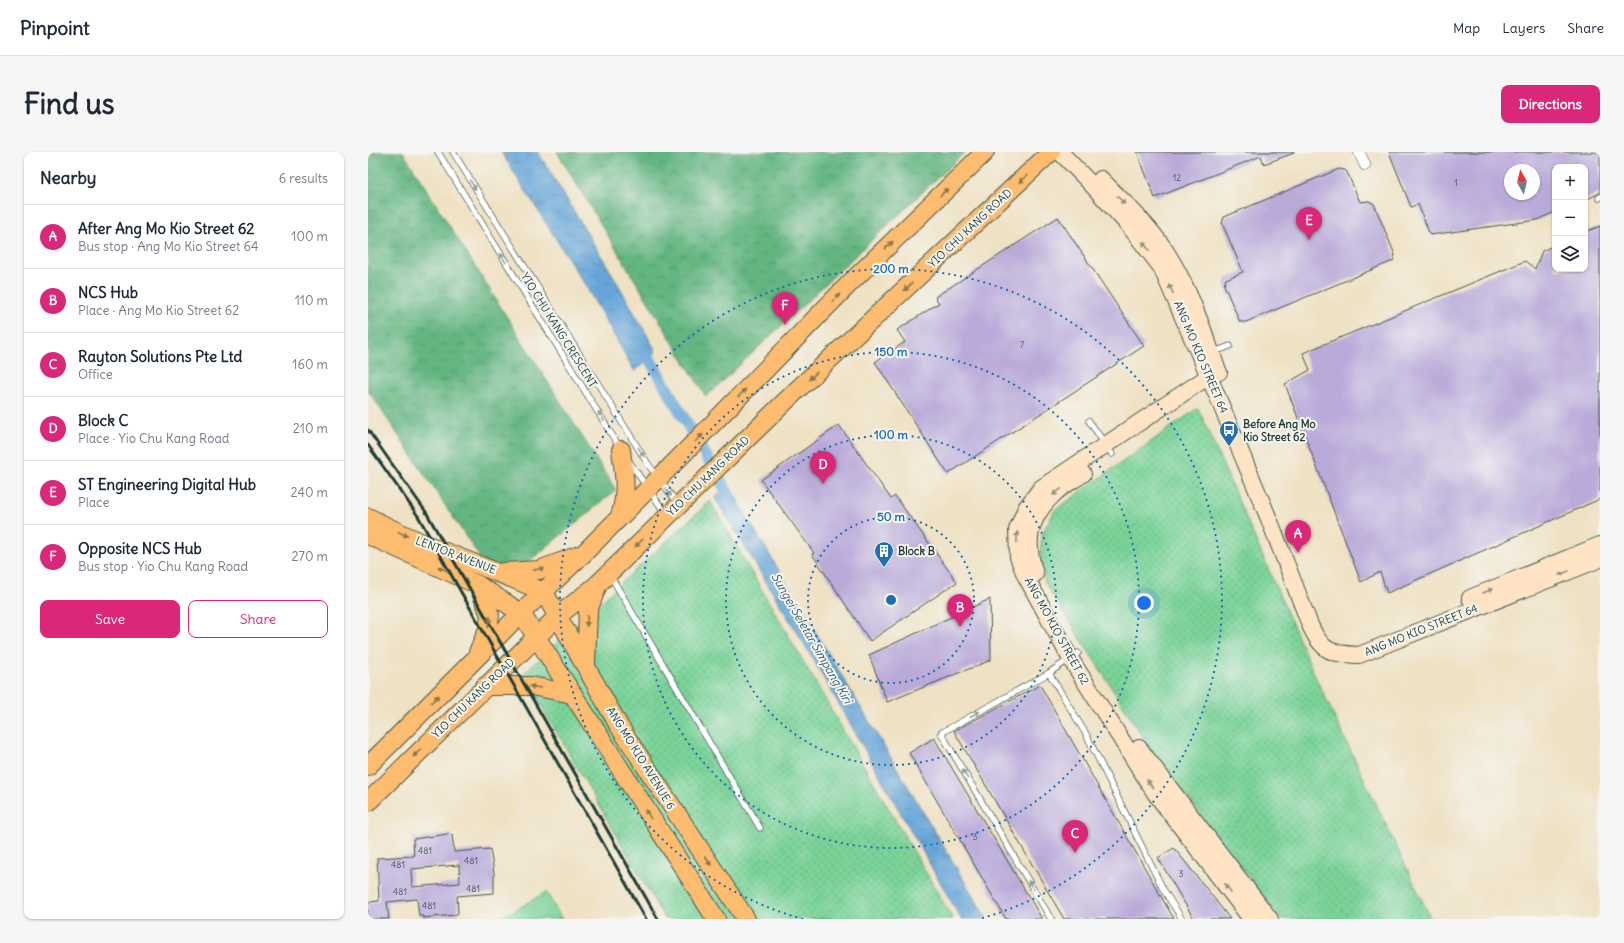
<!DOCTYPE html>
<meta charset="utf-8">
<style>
:root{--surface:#fff;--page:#f6f6f7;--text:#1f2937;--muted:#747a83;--line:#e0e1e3;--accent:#db2777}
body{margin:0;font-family:Delius,sans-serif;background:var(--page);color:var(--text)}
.controls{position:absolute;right:12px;top:12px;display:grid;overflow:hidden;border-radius:8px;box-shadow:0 1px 3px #0004}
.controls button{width:36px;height:36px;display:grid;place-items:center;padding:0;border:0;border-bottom:1px solid var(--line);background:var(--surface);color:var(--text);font:20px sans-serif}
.compass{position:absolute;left:1136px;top:12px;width:36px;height:36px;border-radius:50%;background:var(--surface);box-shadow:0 1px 3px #0004;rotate:352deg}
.you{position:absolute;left:776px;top:451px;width:14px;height:14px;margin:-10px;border:3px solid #fff;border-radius:50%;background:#1a73e8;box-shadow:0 0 0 6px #1a73e833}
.badge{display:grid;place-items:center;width:26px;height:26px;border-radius:50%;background:var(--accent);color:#fff;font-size:13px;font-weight:700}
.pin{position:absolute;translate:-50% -33px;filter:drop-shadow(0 1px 2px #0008)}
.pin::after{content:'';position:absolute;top:21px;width:14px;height:12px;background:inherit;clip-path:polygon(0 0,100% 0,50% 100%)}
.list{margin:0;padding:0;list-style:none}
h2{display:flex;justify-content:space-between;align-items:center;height:52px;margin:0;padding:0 16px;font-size:17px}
h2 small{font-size:13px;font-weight:400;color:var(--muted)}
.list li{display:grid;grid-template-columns:26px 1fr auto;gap:12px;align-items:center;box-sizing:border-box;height:64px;padding:0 16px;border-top:1px solid var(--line)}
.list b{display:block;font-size:15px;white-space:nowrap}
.list p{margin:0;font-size:13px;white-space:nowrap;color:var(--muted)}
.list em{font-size:13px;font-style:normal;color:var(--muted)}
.actions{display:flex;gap:8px;padding:12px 16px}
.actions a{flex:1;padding:9px 0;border:1px solid var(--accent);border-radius:8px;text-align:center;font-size:14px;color:var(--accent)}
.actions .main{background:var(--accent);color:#fff}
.icon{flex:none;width:22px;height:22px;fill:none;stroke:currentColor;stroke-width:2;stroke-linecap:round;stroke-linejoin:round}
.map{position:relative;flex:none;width:1232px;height:767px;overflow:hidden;border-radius:8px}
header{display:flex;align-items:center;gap:24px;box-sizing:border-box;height:56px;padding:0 20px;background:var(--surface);border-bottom:1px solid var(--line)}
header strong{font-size:19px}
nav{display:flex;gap:22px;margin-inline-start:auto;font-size:14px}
.intro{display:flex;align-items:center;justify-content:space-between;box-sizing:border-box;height:96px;padding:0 24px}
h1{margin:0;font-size:28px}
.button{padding:10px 18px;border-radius:8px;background:var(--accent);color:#fff;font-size:14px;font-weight:700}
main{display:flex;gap:24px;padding:0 24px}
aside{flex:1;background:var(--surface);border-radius:8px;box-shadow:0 1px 3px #0004}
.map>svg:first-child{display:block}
.grass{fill:url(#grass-dots);stroke:#4c8866}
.forest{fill:url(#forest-crowns);stroke:#41795a}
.garden{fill:#7ad399;stroke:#4c8866}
.water{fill:url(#water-ripples);stroke:#427186}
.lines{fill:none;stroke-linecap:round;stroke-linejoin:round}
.canal{stroke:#66a5d8;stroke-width:12}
.building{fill:#baaad9;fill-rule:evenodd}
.lane-casing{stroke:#3e5649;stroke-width:7}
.street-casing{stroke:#3e5649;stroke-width:12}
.secondary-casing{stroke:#3e5649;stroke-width:18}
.primary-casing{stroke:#3e5649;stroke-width:20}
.lane{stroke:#fff;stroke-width:5.5}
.street{stroke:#fff;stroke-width:11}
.secondary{stroke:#fee4c5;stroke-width:16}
.primary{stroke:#fdbc6f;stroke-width:18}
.rail{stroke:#1f3d34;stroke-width:3}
.oneway{fill:#83764f}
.oneway2{fill:#8f9e9a}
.oneway3{fill:#8e907c}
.ring{fill:none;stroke:#1f6fb2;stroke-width:2;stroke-dasharray:2 4}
.labels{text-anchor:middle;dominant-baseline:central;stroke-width:4;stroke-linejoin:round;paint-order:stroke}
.number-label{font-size:9px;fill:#46585d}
.street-label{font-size:11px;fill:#1f3d34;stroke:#f6f6f2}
.poi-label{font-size:11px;font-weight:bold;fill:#1f3d34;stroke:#f6f6f2;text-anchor:start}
.water-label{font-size:12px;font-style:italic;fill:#345c65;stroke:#f6f6f2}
.centre{fill:#1f6fb2;stroke:#f6f6f2;stroke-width:2}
.ring-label{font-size:12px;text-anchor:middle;font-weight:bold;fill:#1f6fb2;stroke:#f6f6f2;stroke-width:4;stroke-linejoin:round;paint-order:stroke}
</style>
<header>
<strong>Pinpoint</strong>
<nav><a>Map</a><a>Layers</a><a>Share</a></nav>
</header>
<div class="intro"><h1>Find us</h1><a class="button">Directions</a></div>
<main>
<aside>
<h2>Nearby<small>6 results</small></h2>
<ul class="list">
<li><span class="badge">A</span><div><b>After Ang Mo Kio Street 62</b><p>Bus stop · Ang Mo Kio Street 64</p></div><em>100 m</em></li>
<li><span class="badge">B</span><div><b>NCS Hub</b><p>Place · Ang Mo Kio Street 62</p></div><em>110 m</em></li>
<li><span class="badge">C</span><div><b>Rayton Solutions Pte Ltd</b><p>Office</p></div><em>160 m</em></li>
<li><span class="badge">D</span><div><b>Block C</b><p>Place · Yio Chu Kang Road</p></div><em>210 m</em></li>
<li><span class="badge">E</span><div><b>ST Engineering Digital Hub</b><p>Place</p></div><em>240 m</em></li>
<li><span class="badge">F</span><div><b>Opposite NCS Hub</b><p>Bus stop · Yio Chu Kang Road</p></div><em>270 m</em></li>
</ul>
<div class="actions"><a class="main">Save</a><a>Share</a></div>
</aside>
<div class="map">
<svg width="1232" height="767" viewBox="0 0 1232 767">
<defs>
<pattern id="grass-dots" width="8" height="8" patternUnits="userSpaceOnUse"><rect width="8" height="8" fill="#7ad399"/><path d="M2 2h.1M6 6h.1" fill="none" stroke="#63ac7e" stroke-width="1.8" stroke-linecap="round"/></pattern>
<pattern id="forest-crowns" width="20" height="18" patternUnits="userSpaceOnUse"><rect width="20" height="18" fill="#63b581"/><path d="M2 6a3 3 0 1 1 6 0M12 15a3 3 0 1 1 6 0" fill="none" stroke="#51946a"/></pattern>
<pattern id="water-ripples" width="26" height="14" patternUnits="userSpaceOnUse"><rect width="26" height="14" fill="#66a5d8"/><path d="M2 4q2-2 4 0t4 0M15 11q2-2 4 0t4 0" fill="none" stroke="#5388b0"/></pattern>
</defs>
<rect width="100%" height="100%" fill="#f6f6f2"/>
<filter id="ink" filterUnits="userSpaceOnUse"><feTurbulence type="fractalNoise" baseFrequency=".025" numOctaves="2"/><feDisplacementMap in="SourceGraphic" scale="8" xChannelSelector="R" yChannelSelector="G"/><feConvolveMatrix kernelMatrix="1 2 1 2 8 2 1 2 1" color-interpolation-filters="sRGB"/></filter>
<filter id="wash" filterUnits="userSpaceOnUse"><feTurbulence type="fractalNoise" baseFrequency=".012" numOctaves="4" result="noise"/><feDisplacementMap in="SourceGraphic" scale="16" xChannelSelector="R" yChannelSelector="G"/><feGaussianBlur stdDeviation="0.9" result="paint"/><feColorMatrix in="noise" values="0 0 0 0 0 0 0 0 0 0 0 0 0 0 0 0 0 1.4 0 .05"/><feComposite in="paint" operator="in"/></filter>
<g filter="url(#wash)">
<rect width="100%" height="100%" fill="#efe1c3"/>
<!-- grass -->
<g class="grass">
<path d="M830,256L947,524L1063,767H913L786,602L677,431L672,401L674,382L687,358Z"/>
<path d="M342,349L585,767H297L155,522Z"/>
</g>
<!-- forest -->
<g class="forest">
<path d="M0,0H35L248,338L131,434L0,238Z"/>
<path d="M189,0H597L338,245Z"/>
</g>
<!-- garden -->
<path class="garden" d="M178,740L194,767H132Z"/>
<!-- water -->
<g class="water">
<path d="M133,0H170L246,125L288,199L267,220L219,136Z"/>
<path d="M360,333L619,767H593L444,505L347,346Z"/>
</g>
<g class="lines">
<!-- canal -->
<path class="canal" d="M281,206L365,350"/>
</g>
<g id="blocks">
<!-- building -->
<g class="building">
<path d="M769,0H926V1L896,12L893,4L787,46Z"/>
<path d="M1021,0H1232V41L1217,48V15H1187V60L1169,68L1062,83L1050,52L1043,55ZM1142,18H1166V42H1142Z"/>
<path d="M971,17L977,18L979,20L992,50L1001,49L1006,52L1027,103L1025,109L878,170H872L856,133L858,127L875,120L854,71L856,65Z"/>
<path d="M690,65L776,194L580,322L507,210L537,190L529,178L571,151L567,145Z"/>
<path d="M1232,74V347L1019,441L1012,420L993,430L917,232L942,218L935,201L1157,109L1167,117L1174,99L1187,93V117H1217V80Z"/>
<path d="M471,273L523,347L527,344L589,430L502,489L444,402L446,401L393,328Z"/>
<path d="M622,447L623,508L519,550L501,503Z"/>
<path d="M672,533L806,767H696L586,579Z"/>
<path d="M566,586L674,767H638L541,601Z"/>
<path d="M80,682L84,683L86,700L122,697L126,721V741L89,744L90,761L87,763L55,766V764H51L49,747L19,750L21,767H0V750L11,749L9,706L46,704L45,687ZM91,713L92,731L44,735L43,717Z"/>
<path d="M806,696L838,736L862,767H826L790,706Z"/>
</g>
</g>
</g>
<g filter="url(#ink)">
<use href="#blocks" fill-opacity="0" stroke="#3e5649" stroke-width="1"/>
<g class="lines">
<!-- lane casing -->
<g class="lane-casing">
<g id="lane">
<path d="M70,0L252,296"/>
<path d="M85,0L280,312L309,351"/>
<path d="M1231,46L1232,45"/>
<path d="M846,200L862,194"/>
<path d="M721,269L744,302"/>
<path d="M260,308L298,362"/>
<path d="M242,423L392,676"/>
<path d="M681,521L718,582L795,737L814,767"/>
<path d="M683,767L573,581L681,521L710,501"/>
</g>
</g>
<!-- street casing -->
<g class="street-casing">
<path id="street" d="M991,0L997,13"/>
</g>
<!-- secondary casing -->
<g class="secondary-casing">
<g id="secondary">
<path d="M692,0L724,33L762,75L793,115L845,234L901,367L942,473C954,500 963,502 991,503L1232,407"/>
<path d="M733,27C754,49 778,70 795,95C820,132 834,175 849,216"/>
<path d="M851,220L841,224L673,336L658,356L649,378L650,405L657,423L702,506L787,641L883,767"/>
<path d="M667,422C657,390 660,368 684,344C692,335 705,329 715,322"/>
<path d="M1102,446L1232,393"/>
<path d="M771,596L902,767"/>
</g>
</g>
<!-- primary casing -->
<g class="primary-casing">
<g id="primary">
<path d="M252,364C260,339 256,322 253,298"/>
<path d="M0,365C56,395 118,414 176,440"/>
<path d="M0,383L110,433L153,461L348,767"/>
<path d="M135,420L171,418L211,403"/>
<path d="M176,440L251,574L378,767"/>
<path d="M110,500L120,477L122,463L110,433"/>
<path d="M218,512L220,459L230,432"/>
<path d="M117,534H163L205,542"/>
<path d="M0,614L153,461L217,400L315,302L483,130L617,0"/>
<path d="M0,650L190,464L230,432L429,238L683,0"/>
</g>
</g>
<!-- lane -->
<use href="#lane" class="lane"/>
<!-- street -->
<use href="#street" class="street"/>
<!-- secondary -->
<use href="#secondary" class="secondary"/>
<!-- primary -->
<use href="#primary" class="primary"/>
<!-- rail -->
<g class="rail">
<path d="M0,278L58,360L290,767"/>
<path d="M0,293L50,364L278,767"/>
</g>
</g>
<!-- one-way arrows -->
<defs><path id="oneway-solid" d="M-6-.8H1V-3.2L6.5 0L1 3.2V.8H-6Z"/></defs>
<g class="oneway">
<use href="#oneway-solid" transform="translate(655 27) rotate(137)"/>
<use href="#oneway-solid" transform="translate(576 40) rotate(-44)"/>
<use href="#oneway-solid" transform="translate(521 93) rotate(-44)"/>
<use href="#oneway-solid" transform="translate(540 135) rotate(137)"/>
<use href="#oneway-solid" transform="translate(468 146) rotate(-46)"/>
<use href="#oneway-solid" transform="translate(445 224) rotate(137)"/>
<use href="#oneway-solid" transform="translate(374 241) rotate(-46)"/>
<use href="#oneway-solid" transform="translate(331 286) rotate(-45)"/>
<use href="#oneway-solid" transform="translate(35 382) rotate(25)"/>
<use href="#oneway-solid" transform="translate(271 391) rotate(135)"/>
<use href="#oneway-solid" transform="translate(75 417) rotate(-156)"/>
<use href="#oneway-solid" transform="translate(171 417) rotate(-13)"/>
<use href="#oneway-solid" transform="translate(219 469) rotate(95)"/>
<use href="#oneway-solid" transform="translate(121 470) rotate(-79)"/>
<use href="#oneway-solid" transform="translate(167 535) rotate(-171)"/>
<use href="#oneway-solid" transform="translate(67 547) rotate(-45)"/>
<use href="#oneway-solid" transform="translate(49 601) rotate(135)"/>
<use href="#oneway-solid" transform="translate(280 662) rotate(-122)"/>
<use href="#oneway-solid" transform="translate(340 709) rotate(55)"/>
</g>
<g class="oneway2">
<use href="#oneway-solid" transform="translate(105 33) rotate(59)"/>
<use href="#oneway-solid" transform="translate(135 106) rotate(-122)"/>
<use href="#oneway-solid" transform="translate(233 264) rotate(-121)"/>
<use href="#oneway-solid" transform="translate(273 300) rotate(58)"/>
<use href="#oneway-solid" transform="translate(300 340) rotate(52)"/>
<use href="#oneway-solid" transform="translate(607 562) rotate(-29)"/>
<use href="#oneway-solid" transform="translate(597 622) rotate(-121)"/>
<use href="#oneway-solid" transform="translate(663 733) rotate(-121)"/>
</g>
<g class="oneway3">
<use href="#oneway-solid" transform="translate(753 48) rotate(46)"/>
<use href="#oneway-solid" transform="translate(778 94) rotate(-129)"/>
<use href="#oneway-solid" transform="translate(803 137) rotate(-115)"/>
<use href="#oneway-solid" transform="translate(689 340) rotate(144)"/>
<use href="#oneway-solid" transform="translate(649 385) rotate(-88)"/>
<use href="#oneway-solid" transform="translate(1196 421) rotate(159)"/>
<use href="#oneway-solid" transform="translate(1120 439) rotate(-23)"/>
<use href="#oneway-solid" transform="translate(782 632) rotate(-123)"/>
<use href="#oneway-solid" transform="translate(860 736) rotate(-127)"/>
</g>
</g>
<!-- distance rings -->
<g class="ring">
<circle cx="523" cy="448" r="83"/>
<circle cx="523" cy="448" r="165"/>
<circle cx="523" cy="448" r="248"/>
<path d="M435 767A331 331 0 1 1 611 767"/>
</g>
<!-- icons -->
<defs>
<g id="bus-pin" transform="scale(1)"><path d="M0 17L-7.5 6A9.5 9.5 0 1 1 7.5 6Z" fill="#1f6fb2" stroke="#f6f6f2"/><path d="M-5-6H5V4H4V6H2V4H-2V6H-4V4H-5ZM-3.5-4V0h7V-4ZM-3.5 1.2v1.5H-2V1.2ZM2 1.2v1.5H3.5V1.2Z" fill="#fff"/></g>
<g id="building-pin" transform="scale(1)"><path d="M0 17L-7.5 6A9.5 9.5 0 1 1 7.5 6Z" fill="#1f6fb2" stroke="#f6f6f2"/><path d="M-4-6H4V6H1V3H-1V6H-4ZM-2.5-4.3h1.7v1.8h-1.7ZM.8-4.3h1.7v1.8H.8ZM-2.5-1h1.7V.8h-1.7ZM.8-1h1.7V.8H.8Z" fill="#fff"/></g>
</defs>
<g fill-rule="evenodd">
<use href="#bus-pin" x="861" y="278"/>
<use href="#building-pin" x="516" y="399"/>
</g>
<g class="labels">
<!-- number labels -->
<g class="number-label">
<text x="809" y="25">12</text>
<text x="1088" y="30">1</text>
<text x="654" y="192">7</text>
<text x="607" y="684">3</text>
<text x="57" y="698">481</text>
<text x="103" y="708">481</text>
<text x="30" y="712">481</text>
<text x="813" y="721">3</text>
<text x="105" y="736">481</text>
<text x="32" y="739">481</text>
<text x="61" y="753">481</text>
</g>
<!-- street labels -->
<g class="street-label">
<text transform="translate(602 76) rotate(-43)">YIO CHU KANG ROAD</text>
<text transform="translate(191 178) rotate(58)">YIO CHU KANG CRESCENT</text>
<text transform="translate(833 205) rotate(67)">ANG MO KIO STREET 64</text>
<text transform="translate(340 324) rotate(-44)">YIO CHU KANG ROAD</text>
<text transform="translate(88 403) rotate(21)">LENTOR AVENUE</text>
<text transform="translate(1053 478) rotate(-22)">ANG MO KIO STREET 64</text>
<text transform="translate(689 479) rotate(61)">ANG MO KIO STREET 62</text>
<text transform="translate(105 546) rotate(-44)">YIO CHU KANG ROAD</text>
<text transform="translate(273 606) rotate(58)">ANG MO KIO AVENUE 6</text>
</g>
<!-- poi labels -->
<g class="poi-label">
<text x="875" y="272">Before Ang Mo<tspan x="875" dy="13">Kio Street 62</tspan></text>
<text x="530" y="399">Block B</text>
</g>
<!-- water labels -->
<g class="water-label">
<text transform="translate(444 486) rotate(60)">Sungei Seletar Simpang Kiri</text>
</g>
</g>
<circle cx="523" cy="448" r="6" class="centre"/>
<g class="ring-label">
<text x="523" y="121">200 m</text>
<text x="523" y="204">150 m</text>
<text x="523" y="287">100 m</text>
<text x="523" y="369">50 m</text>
</g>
</svg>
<div class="controls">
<button>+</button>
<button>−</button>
<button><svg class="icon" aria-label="layers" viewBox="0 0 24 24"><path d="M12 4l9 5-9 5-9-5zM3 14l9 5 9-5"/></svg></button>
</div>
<svg class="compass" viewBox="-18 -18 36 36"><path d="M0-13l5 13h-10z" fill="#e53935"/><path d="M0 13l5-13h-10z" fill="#747a83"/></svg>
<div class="you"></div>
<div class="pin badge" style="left:930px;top:401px">A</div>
<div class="pin badge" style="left:592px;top:475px">B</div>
<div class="pin badge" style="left:707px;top:701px">C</div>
<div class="pin badge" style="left:455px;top:332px">D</div>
<div class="pin badge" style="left:941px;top:88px">E</div>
<div class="pin badge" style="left:417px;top:173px">F</div>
</div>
</main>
